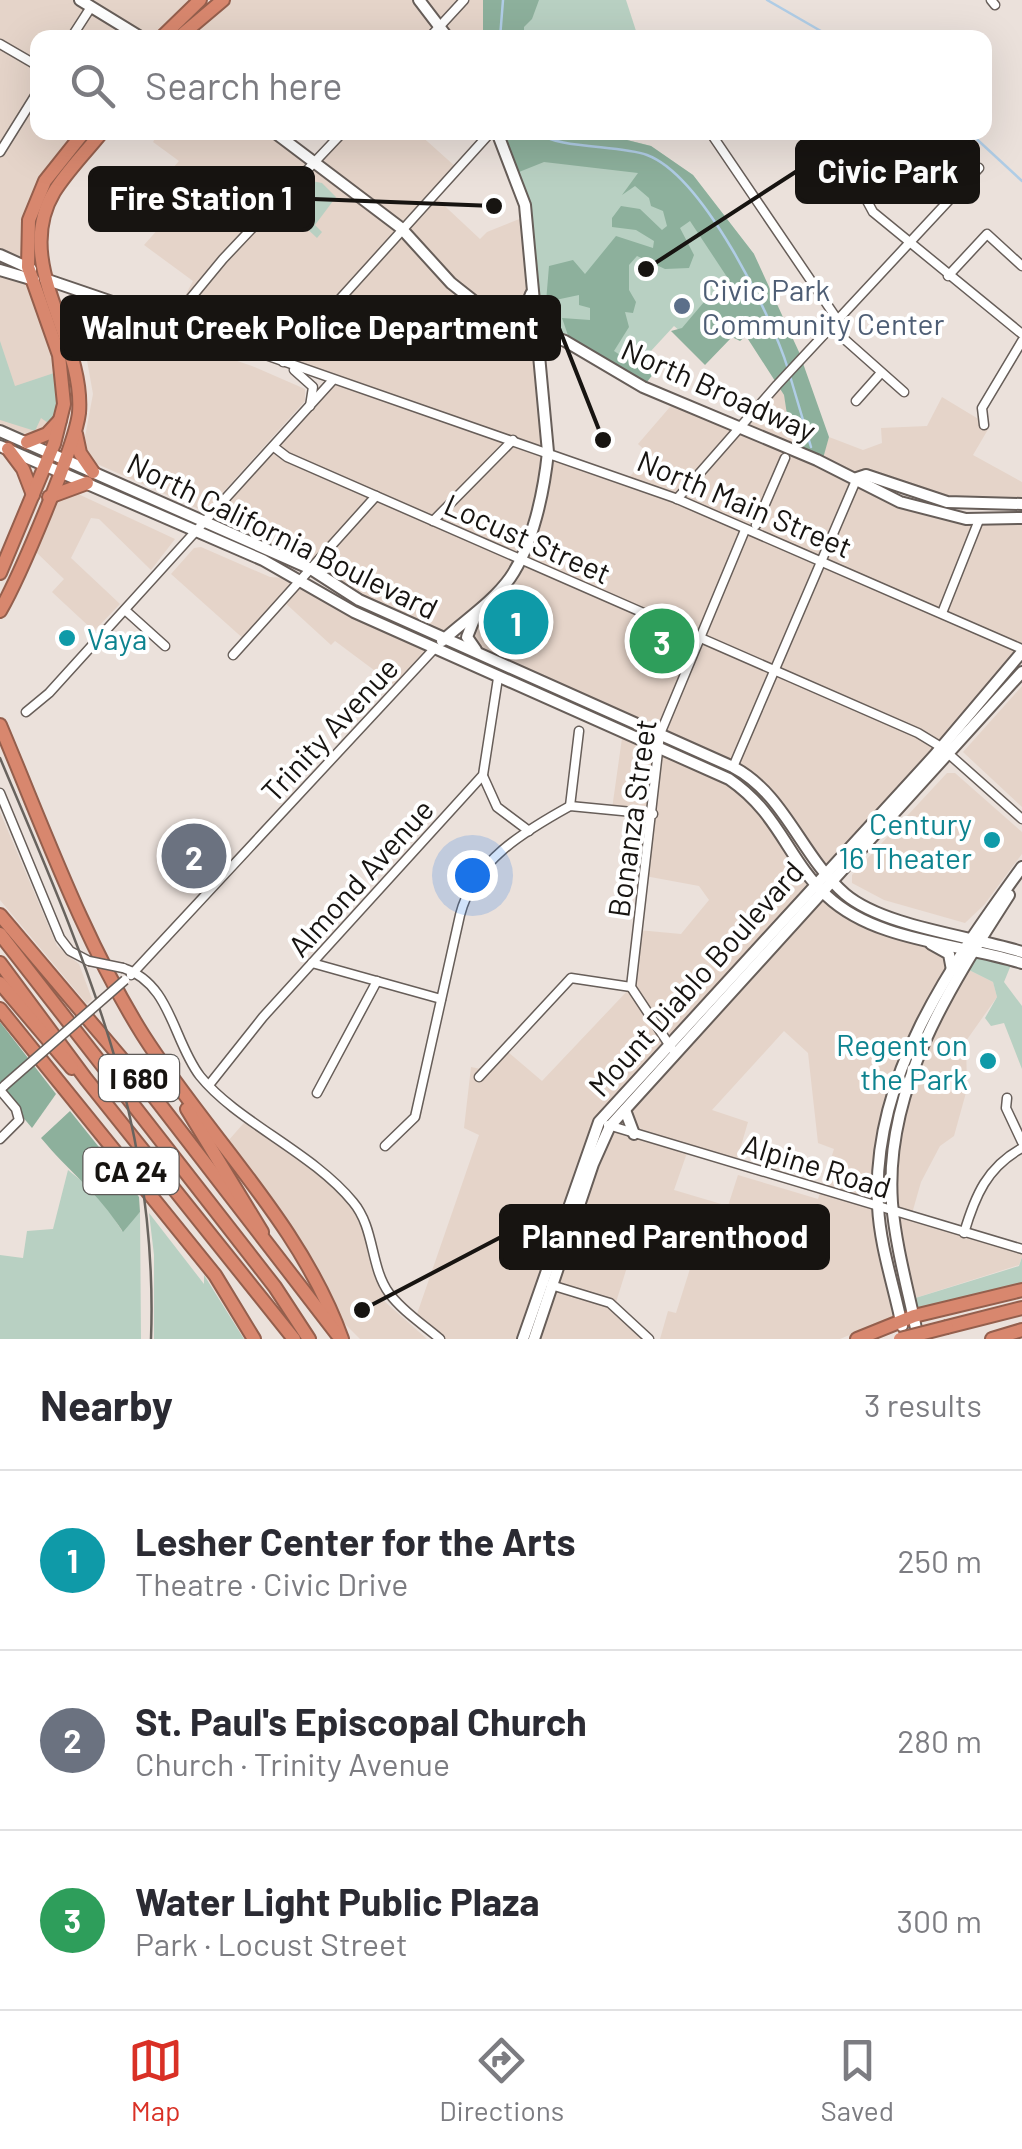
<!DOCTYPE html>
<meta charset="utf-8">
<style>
:root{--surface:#fff;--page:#f7f7f7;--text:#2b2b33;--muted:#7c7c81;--line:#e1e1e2;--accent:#d93025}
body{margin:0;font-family:Barlow,sans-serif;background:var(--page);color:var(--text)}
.you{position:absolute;left:472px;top:875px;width:35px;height:35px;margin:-25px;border:8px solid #fff;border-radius:50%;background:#1a73e8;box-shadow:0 0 0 15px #1a73e833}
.badge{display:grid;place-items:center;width:65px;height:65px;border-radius:50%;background:var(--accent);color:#fff;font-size:32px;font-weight:700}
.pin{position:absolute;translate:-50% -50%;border:5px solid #fff;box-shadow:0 2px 10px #0006}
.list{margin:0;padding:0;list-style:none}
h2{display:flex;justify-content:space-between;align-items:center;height:130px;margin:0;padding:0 40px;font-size:42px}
h2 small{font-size:32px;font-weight:400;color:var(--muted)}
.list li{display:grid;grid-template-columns:65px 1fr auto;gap:30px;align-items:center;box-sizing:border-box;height:180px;padding:0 40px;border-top:2px solid var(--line)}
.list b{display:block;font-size:38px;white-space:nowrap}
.list p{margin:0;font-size:32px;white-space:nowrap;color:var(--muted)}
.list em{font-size:32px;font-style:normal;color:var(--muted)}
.icon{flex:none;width:55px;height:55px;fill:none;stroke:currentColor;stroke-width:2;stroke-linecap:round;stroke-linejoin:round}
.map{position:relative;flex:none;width:1022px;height:1339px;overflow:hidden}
.search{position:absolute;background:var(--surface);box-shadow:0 10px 40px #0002;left:30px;right:30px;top:30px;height:110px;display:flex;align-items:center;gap:25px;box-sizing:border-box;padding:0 35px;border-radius:20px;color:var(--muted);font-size:38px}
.sheet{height:670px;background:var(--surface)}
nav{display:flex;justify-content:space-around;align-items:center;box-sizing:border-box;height:140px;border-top:2px solid var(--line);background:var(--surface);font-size:28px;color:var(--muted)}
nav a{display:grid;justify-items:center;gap:5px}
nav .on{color:var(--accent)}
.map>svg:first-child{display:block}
.built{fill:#e5d4c9;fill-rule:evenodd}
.green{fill:#b8d0c2}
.forest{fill:#8db09c}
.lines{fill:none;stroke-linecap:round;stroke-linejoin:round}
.stream{stroke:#b0cde6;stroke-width:2.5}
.street-casing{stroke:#675e59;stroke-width:11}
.secondary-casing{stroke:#675e59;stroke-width:14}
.highway-casing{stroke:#945f4d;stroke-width:16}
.street{stroke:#fff;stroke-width:8}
.secondary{stroke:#fff;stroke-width:10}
.highway{stroke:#d8876e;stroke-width:12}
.rail{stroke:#68635e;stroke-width:2.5}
.street-bridge-casing{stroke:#675e59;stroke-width:11;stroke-linecap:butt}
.highway-bridge-casing{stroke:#945f4d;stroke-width:16;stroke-linecap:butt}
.street-bridge{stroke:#fff;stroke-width:8}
.highway-bridge{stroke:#d8876e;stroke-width:12}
.service-dot{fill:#5c6f8a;stroke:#fff;stroke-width:4}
.culture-dot{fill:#0f9aa8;stroke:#fff;stroke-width:4}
.labels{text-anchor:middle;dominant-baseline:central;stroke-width:8;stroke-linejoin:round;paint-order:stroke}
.shield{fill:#fff;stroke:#5d5a58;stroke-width:2.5}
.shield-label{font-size:28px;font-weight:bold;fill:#171411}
.service-label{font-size:30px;fill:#4e5e75;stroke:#fff;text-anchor:start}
.street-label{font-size:30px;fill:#171411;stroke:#fff}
.culture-label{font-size:30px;fill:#0d838f;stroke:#fff;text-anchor:end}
.leader{fill:none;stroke:#171411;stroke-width:4}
.callout-dot{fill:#171411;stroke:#fff;stroke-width:4}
.callout{fill:#171411;stroke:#171411;stroke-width:4}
.callout-label{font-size:32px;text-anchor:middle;font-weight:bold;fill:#fff}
</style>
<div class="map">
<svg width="1022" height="1339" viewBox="0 0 1022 1339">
<rect width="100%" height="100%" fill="#ebe1db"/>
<!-- built -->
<g class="built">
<path d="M0,0H192L161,37L38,38V132L84,133L38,192L28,267L0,255Z"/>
<path d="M223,0H483V37L178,38Z"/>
<path d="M158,133H274L314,162L343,133H418L457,168L433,195L480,239L487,232L527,216L528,306L498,315L538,331L549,452L627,480L649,454L638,444L676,400L739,426L777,385L784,395L792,439L790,447L821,461L829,437L863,450L882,443L881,428L927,426L942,397L990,426L973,455L1022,482V504H969L866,475L858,479L935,512L1022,518V652L824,873L756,782L470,644L477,613L443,639L311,569L207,522L332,382L171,322L193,281L144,245L160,227L137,208L179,161L153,142Z"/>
<path d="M0,270L33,280L59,355L61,418L27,442L0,431Z"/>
<path d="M91,317L125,323L252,366L305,389V401L208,509L201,510L95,463L87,454L84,442L93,394L83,338Z"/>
<path d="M76,493L175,539L151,570L99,519L91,518L71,558L120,604L94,631L52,592L64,579L36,552L57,502Z"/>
<path d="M201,547L270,577L300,579L434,649L398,688L335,641L331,645L283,601L246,641L171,574L194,548Z"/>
<path d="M1022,686V807L963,752Z"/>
<path d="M623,731L749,792L815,882L608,1110L523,1339H444L417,1314L479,1135L464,1128L471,1067L491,1071L508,1052L542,1081L631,987L638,930L681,934L709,900L699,886L645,876L653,814L612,809Z"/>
<path d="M947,773H955L1022,832V854L984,905L965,923L884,900L852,883V875Z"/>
<path d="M0,812L57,946L79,964L92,999L87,1004L0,900Z"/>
<path d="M823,892L850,914L942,948L951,959L898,1078L878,1197L899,1314L840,1339H660L668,1311L676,1313L702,1231L646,1216L638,1241L576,1219L610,1126L633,1133L624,1117ZM784,1031L808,1053L818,1143L834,1149L818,1199L738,1175L728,1206L674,1190L688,1150L736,1163L748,1122L712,1110Z"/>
<path d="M965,968L993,982L997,997L966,1041L967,1089L954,1136L940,1146L921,1182L911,1217L1022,1249V1257L1019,1265L909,1300L892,1202L899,1107Z"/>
<path d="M250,1116L353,1201L387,1289L383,1300L427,1339H360L339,1318L262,1187L228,1141Z"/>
<path d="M566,1247L627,1267L613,1312L642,1339H534Z"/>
</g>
<!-- green -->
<g class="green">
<path d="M483,0H626L638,37L483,38Z"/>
<path d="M599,133L651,146L693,175L754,254L711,357L674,326L626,378L538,331L525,205L506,152Z"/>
<path d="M312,181L322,183L336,197L315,225L322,232L317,238L283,206Z"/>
<path d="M0,341L15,386L57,372V404L51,425L41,418L35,431L0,420Z"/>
<path d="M976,949L1013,960L1004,982L1022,1006V1069L1004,1023L991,1026L985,1018L997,997L993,982L965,968Z"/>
<path d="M68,1170L99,1195L122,1231L140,1212L141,1339H0V1255L23,1258L27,1231L53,1229Z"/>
<path d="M149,1213L204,1284V1275L244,1339H154V1255Z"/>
<path d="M1022,1257V1290L914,1316L909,1300L1019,1266Z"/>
</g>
<!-- forest -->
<g class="forest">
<path d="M483,0H539L532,19L524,27V37H483Z"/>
<path d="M497,133H599L651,146L693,175L754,254L799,352L829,437L822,462L801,453L800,432L790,434L784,395L746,336L740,341L732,337L705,365L671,331L682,328L704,302L700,295H716L727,277L690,221L680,228L694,255L689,268L665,269L637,256L629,265V290L636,302L633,313L625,312L629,327L614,351L620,355L629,342L644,345L651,362L647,369L654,373L643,387L571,344L562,318L590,320V308L579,305V295L546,302L549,266L573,260L585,274L616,236L653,248L654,241L636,230L612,227V218L621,206L640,209L662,230L667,226L663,211L651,206L649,198L635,186L622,195L638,173L544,162L514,174Z"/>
<path d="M0,1022L56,1094L32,1128L0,1090Z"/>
<path d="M70,1111L139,1197L140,1212L123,1232C97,1191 70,1173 41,1138Z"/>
</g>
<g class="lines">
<!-- stream -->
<g class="stream">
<path d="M767,0L833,38"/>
<path d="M500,38L503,0"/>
<path d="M536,132C557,149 619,145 647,155C703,176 771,314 788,369"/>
<path d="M969,132L1022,181"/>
<path d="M790,376L811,447"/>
</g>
<!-- street casing -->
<g class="street-casing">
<g id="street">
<path d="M991,0L995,5"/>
<path d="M71,38L91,7"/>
<path d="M429,38L464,0"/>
<path d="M0,44L38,66"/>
<path d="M343,132L223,259L171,322L675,498L1022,649"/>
<path d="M710,132L839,322"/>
<path d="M0,152L38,91"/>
<path d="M858,192L844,193L839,181L844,176L854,177L873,212L1022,334"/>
<path d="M948,276L987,234L1022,266"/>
<path d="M833,329L904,392"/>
<path d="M283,362L491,132"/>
<path d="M294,370L313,387L310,406"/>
<path d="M856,401L880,374"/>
<path d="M984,425L982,408L1022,341"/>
<path d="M274,447L287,457L918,733L941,747L1022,819"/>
<path d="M677,499L777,385L979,168"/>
<path d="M433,521L513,440"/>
<path d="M756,525L785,458"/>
<path d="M125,610L165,646"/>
<path d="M942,613L979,520"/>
<path d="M233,655L376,496"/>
<path d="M26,712L49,693L332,381"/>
<path d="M733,767L857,478"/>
<path d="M483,776L497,807L529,831"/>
<path d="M0,793L60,938L70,951L89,961"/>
<path d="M570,806L579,731"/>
<path d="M312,963L441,999"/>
<path d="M123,968C171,983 173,1041 200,1076C237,1122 312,1152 353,1202C375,1228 370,1267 389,1293C402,1311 424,1325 440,1339"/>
<path d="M131,975L434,649"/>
<path d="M672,1049L631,987L660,734L745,530"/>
<path d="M479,1077L571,978L631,987"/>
<path d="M209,1085L263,1017L483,775L498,678"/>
<path d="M317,1093L377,981"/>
<path d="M1007,1098L1006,1108L1022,1142"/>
<path d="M608,1125L1022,1249"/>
<path d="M0,1139L19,1120L16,1109L0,1090L5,1085"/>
<path d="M385,1146L415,1117L460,915C474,861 523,832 570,806L653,814"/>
<path d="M964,1233C975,1196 987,1167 1022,1148"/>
<path d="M551,1285L610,1303L649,1339"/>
</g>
</g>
<!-- secondary casing -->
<g class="secondary-casing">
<g id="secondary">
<path d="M80,0L142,38"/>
<path d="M419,0L448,38"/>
<path d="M274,132L401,228L451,283L489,313L565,341L643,387L817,460L900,502L966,519L1022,518"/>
<path d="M0,255L31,269"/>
<path d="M0,270L34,280"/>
<path d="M45,279L171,322"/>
<path d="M507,315L524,312L531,294"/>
<path d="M65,329L72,310L101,299"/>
<path d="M0,431L311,569L359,600L733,767C785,794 801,856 845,894C884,927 971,936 1022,952"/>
<path d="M0,446L263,560L354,612L729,779C780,814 787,859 827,896C876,942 959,943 1022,963"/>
<path d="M857,478L866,475L947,502L1022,504"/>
<path d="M475,617L467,637L476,650"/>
<path d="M442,641C465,620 492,603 510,578C533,545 544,491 548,452L525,205L497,132"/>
<path d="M931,944L949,954L952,970"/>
<path d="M625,1110L634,1134"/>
<path d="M902,1326C894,1286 880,1247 878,1206C871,1078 950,966 1022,867"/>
<path d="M918,1338C909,1293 896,1249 892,1203C884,1089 949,988 1009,895"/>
<path d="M523,1339L599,1122L934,756L1022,652"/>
<path d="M534,1339L593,1164L610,1126L1022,672"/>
</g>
</g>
<!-- highway casing -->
<g class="highway-casing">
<g id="highway">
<path d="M161,38L200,0"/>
<path d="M178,38L223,0"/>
<path d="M76,434L80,453L93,472"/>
<path d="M27,442L47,434L60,420"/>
<path d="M8,449L23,469L33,495"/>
<path d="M49,497L87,483"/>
<path d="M0,573L54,444L64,404L59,355L28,267L29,220L45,181L84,132"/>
<path d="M0,611C19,578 75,447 79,413C85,338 11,264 54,192C67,171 86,152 102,132"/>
<path d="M0,725C44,829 83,939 143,1035C208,1137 301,1224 342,1339"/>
<path d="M0,915L155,1098L337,1334"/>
<path d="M0,934L275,1287L309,1339"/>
<path d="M0,963L86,1079L294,1339"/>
<path d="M0,983L72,1068"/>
<path d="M0,1009L215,1275L254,1339"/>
<path d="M187,1109L262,1232"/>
<path d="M947,1327L1022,1308"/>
<path d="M857,1339L914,1316L1022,1290"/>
<path d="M992,1339L1022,1330"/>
</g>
</g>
<!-- street -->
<use href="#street" class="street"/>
<!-- secondary -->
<use href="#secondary" class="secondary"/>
<!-- highway -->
<use href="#highway" class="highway"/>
<!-- rail -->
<path class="rail" d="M0,758C83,955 159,1120 151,1339"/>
<!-- street-bridge casing -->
<g class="street-bridge-casing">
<g id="street-bridge">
<path d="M89,961L123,968"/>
<path d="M5,1085L125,980"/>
</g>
</g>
<!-- highway-bridge casing -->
<g class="highway-bridge-casing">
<path id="highway-bridge" d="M900,1339L947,1327"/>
</g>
<!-- street-bridge -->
<use href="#street-bridge" class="street-bridge"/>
<!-- highway-bridge -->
<use href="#highway-bridge" class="highway-bridge"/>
</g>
<!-- markers -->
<circle class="service-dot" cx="682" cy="306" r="10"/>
<g class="culture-dot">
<circle cx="67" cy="638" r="10"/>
<circle cx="992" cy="840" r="10"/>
<circle cx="988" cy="1061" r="10"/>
</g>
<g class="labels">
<!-- shield labels -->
<g class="shield">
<rect x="99" y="1055" width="80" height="46" rx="8"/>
<rect x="83.5" y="1148" width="95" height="46" rx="8"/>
</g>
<g class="shield-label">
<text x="139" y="1078">I 680</text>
<text x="131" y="1171">CA 24</text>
</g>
<!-- service labels -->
<g class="service-label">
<text x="702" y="289">Civic Park<tspan x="702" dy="34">Community Center</tspan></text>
</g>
<!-- street labels -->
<g class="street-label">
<text transform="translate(719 389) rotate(24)">North Broadway</text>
<text transform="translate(745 503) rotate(23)">North Main Street</text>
<text transform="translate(283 535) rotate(26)">North California Boulevard</text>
<text transform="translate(528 538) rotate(24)">Locust Street</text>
<text transform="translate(329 729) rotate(-47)">Trinity Avenue</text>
<text transform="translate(631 818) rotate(-82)">Bonanza Street</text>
<text transform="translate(360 877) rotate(-48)">Almond Avenue</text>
<text transform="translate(695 978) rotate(-48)">Mount Diablo Boulevard</text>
<text transform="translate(817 1165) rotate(17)">Alpine Road</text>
</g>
<!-- culture labels -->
<g class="culture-label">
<text x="87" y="638" text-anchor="start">Vaya</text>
<text x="972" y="823">Century<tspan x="972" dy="34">16 Theater</tspan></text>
<text x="968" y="1044">Regent on<tspan x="968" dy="34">the Park</tspan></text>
</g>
</g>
<!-- callouts -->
<path class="leader" d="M646 269L797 171M494 206L313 199M603 440L559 328M362 1310L501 1237"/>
<g class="callout-dot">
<circle cx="646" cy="269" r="10"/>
<circle cx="494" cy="206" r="10"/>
<circle cx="603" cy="440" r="10"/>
<circle cx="362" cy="1310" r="10"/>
</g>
<g class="callout">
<rect x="797" y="140" width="181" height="62" rx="10"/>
<rect x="90" y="168" width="223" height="62" rx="10"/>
<rect x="62" y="297" width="497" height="62" rx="10"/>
<rect x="501" y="1206" width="327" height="62" rx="10"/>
</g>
<g class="callout-label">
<text x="888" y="183">Civic Park</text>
<text x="201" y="210">Fire Station 1</text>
<text x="310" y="339">Walnut Creek Police Department</text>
<text x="665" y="1248">Planned Parenthood</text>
</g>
</svg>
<div class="you"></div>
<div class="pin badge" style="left:516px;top:622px;background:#0f9aa8">1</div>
<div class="pin badge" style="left:194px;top:856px;background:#6b7280">2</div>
<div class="pin badge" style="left:662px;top:641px;background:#2e9e5b">3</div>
<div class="search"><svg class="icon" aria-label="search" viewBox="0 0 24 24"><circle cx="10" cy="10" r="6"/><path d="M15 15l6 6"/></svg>Search here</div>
</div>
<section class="sheet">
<h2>Nearby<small>3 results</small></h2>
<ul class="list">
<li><span class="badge" style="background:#0f9aa8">1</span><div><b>Lesher Center for the Arts</b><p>Theatre · Civic Drive</p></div><em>250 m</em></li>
<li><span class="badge" style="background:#6b7280">2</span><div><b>St. Paul's Episcopal Church</b><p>Church · Trinity Avenue</p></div><em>280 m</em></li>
<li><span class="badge" style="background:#2e9e5b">3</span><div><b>Water Light Public Plaza</b><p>Park · Locust Street</p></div><em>300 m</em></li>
</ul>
</section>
<nav>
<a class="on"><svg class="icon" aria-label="map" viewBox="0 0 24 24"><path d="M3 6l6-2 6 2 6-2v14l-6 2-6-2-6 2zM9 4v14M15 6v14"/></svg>Map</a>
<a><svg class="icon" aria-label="directions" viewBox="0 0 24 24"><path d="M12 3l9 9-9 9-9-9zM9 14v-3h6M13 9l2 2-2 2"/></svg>Directions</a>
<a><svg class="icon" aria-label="saved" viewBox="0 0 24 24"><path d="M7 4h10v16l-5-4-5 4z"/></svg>Saved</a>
</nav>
